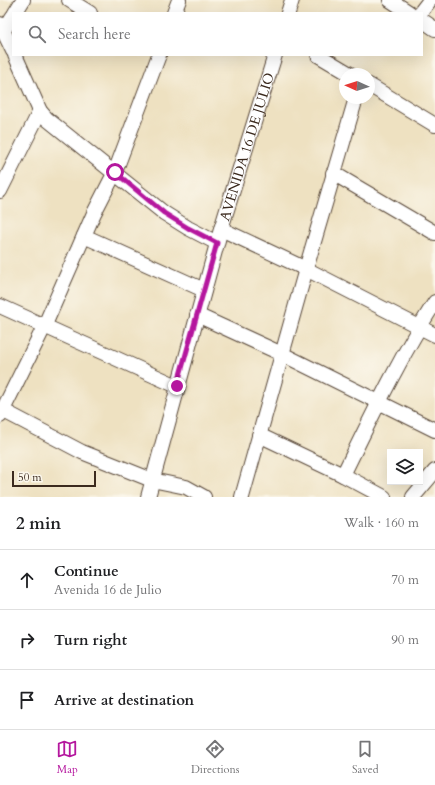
<!DOCTYPE html>
<meta charset="utf-8">
<style>
:root{--surface:#fff;--page:#f6f6f6;--text:#202124;--muted:#757577;--line:#e0e0e0;--accent:#b5179e}
body{margin:0;font-family:Cardo,serif;background:var(--page);color:var(--text)}
.controls{position:absolute;right:12px;bottom:12px;display:grid;overflow:hidden;border-radius:0px;box-shadow:0 4px 16px #0002}
.controls button{width:36px;height:36px;display:grid;place-items:center;padding:0;border:0;border-bottom:1px solid var(--line);background:var(--surface);color:var(--text);font:20px sans-serif}
.compass{position:absolute;left:339px;top:68px;width:36px;height:36px;border-radius:50%;background:var(--surface);box-shadow:0 4px 16px #0002;rotate:273deg}
.scale{position:absolute;left:12px;bottom:10px;width:84px;box-sizing:border-box;padding-left:4px;border:2px solid #3b2a1e;border-top:0;font-size:11px;line-height:14px;white-space:nowrap;color:#3b2a1e;-webkit-text-stroke:3px #fbf7ec;paint-order:stroke}
.stop{position:absolute;width:12px;height:12px;margin:-9px;border:3px solid #b5179e;border-radius:50%;background:#fff}
.stop.end{background:#b5179e;border-color:#fff;box-shadow:0 1px 4px #0008}
.list{margin:0;padding:0;list-style:none}
h2{display:flex;justify-content:space-between;align-items:center;height:52px;margin:0;padding:0 16px;font-size:17px}
h2 small{font-size:13px;font-weight:400;color:var(--muted)}
.list li{display:grid;grid-template-columns:26px 1fr auto;gap:12px;align-items:center;box-sizing:border-box;height:60px;padding:0 16px;border-top:1px solid var(--line)}
.list b{display:block;font-size:15px;white-space:nowrap}
.list p{margin:0;font-size:13px;white-space:nowrap;color:var(--muted)}
.list em{font-size:13px;font-style:normal;color:var(--muted)}
.icon{flex:none;width:22px;height:22px;fill:none;stroke:currentColor;stroke-width:2;stroke-linecap:round;stroke-linejoin:round}
.map{position:relative;flex:none;width:435px;height:497px;overflow:hidden}
.search{position:absolute;background:var(--surface);box-shadow:0 4px 16px #0002;left:12px;right:12px;top:12px;height:44px;display:flex;align-items:center;gap:10px;box-sizing:border-box;padding:0 14px;border-radius:0px;color:var(--muted);font-size:15px}
.sheet{height:232px;background:var(--surface)}
nav{display:flex;justify-content:space-around;align-items:center;box-sizing:border-box;height:56px;border-top:1px solid var(--line);background:var(--surface);font-size:11px;color:var(--muted)}
nav a{display:grid;justify-items:center;gap:2px}
nav .on{color:var(--accent)}
.map>svg:first-child{display:block}
.lines{fill:none;stroke-linecap:round;stroke-linejoin:round}
.minor-casing{stroke:#564536;stroke-width:16}
.minor{stroke:#fff;stroke-width:14}
.route{stroke:#b5179e;stroke-width:5}
.labels{text-anchor:middle;dominant-baseline:central;stroke-width:4;stroke-linejoin:round;paint-order:stroke}
.street-label{font-size:14px;fill:#3b2a1e;stroke:#fbf7ec}
</style>
<div class="map">
<svg width="435" height="497" viewBox="0 0 435 497">
<rect width="100%" height="100%" fill="#fbf7ec"/>
<filter id="ink" filterUnits="userSpaceOnUse"><feTurbulence type="fractalNoise" baseFrequency=".025" numOctaves="2"/><feDisplacementMap in="SourceGraphic" scale="8" xChannelSelector="R" yChannelSelector="G"/><feConvolveMatrix kernelMatrix="1 2 1 2 8 2 1 2 1" color-interpolation-filters="sRGB"/></filter>
<filter id="wash" filterUnits="userSpaceOnUse"><feTurbulence type="fractalNoise" baseFrequency=".012" numOctaves="4" result="noise"/><feDisplacementMap in="SourceGraphic" scale="16" xChannelSelector="R" yChannelSelector="G"/><feGaussianBlur stdDeviation="0.9" result="paint"/><feColorMatrix in="noise" values="0 0 0 0 0 0 0 0 0 0 0 0 0 0 0 0 0 1.4 0 .05"/><feComposite in="paint" operator="in"/></filter>
<g filter="url(#wash)">
<rect width="100%" height="100%" fill="#eee1c1"/>
</g>
<g filter="url(#ink)">
<g class="lines">
<!-- minor casing -->
<g class="minor-casing">
<g id="minor">
<path d="M69,0L90,13"/>
<path d="M390,0L410,13"/>
<path d="M15,13L23,0"/>
<path d="M174,13L179,0"/>
<path d="M288,13L292,0"/>
<path d="M420,13L430,0"/>
<path d="M422,20L435,29"/>
<path d="M0,24L13,51"/>
<path d="M4,30L13,16"/>
<path d="M15,55L40,111L47,119L164,213L188,228L217,243"/>
<path d="M318,55L350,74"/>
<path d="M369,85L435,125"/>
<path d="M333,173L435,233"/>
<path d="M0,191L40,111"/>
<path d="M221,229L306,269L435,335"/>
<path d="M84,236L204,290"/>
<path d="M0,306L177,386"/>
<path d="M197,315L282,354L435,430"/>
<path d="M2,410L82,452L152,480L186,487L204,497"/>
<path d="M0,416L44,327L94,213L115,172L159,55"/>
<path d="M259,435L343,475L384,497"/>
<path d="M343,475C372,416 400,357 435,302"/>
<path id="s1" d="M148,497L221,229L275,55"/>
<path d="M242,497L306,269L356,98"/>
<path d="M413,497L435,471"/>
</g>
</g>
<!-- minor -->
<use href="#minor" class="minor"/>
</g>
</g>
<g class="lines" filter="url(#ink)">
<!-- route -->
<path class="route" d="M115,172L164,213L188,228L217,243L177,386"/>
</g>
<g class="labels">
<!-- street labels -->
<g class="street-label">
<text stroke="none"><textPath href="#s1" startOffset="364">AVENIDA 16 DE JULIO</textPath></text>
</g>
</g>
</svg>
<div class="controls">
<button><svg class="icon" aria-label="layers" viewBox="0 0 24 24"><path d="M12 4l9 5-9 5-9-5zM3 14l9 5 9-5"/></svg></button>
</div>
<svg class="compass" viewBox="-18 -18 36 36"><path d="M0-13l5 13h-10z" fill="#e53935"/><path d="M0 13l5-13h-10z" fill="#757577"/></svg>
<div class="scale">50 m</div>
<div class="stop" style="left:115px;top:172px"></div>
<div class="stop end" style="left:177px;top:386px"></div>
<div class="search"><svg class="icon" aria-label="search" viewBox="0 0 24 24"><circle cx="10" cy="10" r="6"/><path d="M15 15l6 6"/></svg>Search here</div>
</div>
<section class="sheet">
<h2>2 min<small>Walk · 160 m</small></h2>
<ul class="list">
<li><svg class="icon" aria-label="ahead" viewBox="0 0 24 24"><path d="M12 20V5M6 11l6-6 6 6"/></svg><div><b>Continue</b><p>Avenida 16 de Julio</p></div><em>70 m</em></li>
<li><svg class="icon" aria-label="right" viewBox="0 0 24 24"><path d="M7 20v-9h11M14 6l5 5-5 5"/></svg><div><b>Turn right</b></div><em>90 m</em></li>
<li><svg class="icon" aria-label="arrive" viewBox="0 0 24 24"><path d="M6 21V4h12l-3 4 3 4H6"/></svg><div><b>Arrive at destination</b></div></li>
</ul>
</section>
<nav>
<a class="on"><svg class="icon" aria-label="map" viewBox="0 0 24 24"><path d="M3 6l6-2 6 2 6-2v14l-6 2-6-2-6 2zM9 4v14M15 6v14"/></svg>Map</a>
<a><svg class="icon" aria-label="directions" viewBox="0 0 24 24"><path d="M12 3l9 9-9 9-9-9zM9 14v-3h6M13 9l2 2-2 2"/></svg>Directions</a>
<a><svg class="icon" aria-label="saved" viewBox="0 0 24 24"><path d="M7 4h10v16l-5-4-5 4z"/></svg>Saved</a>
</nav>
